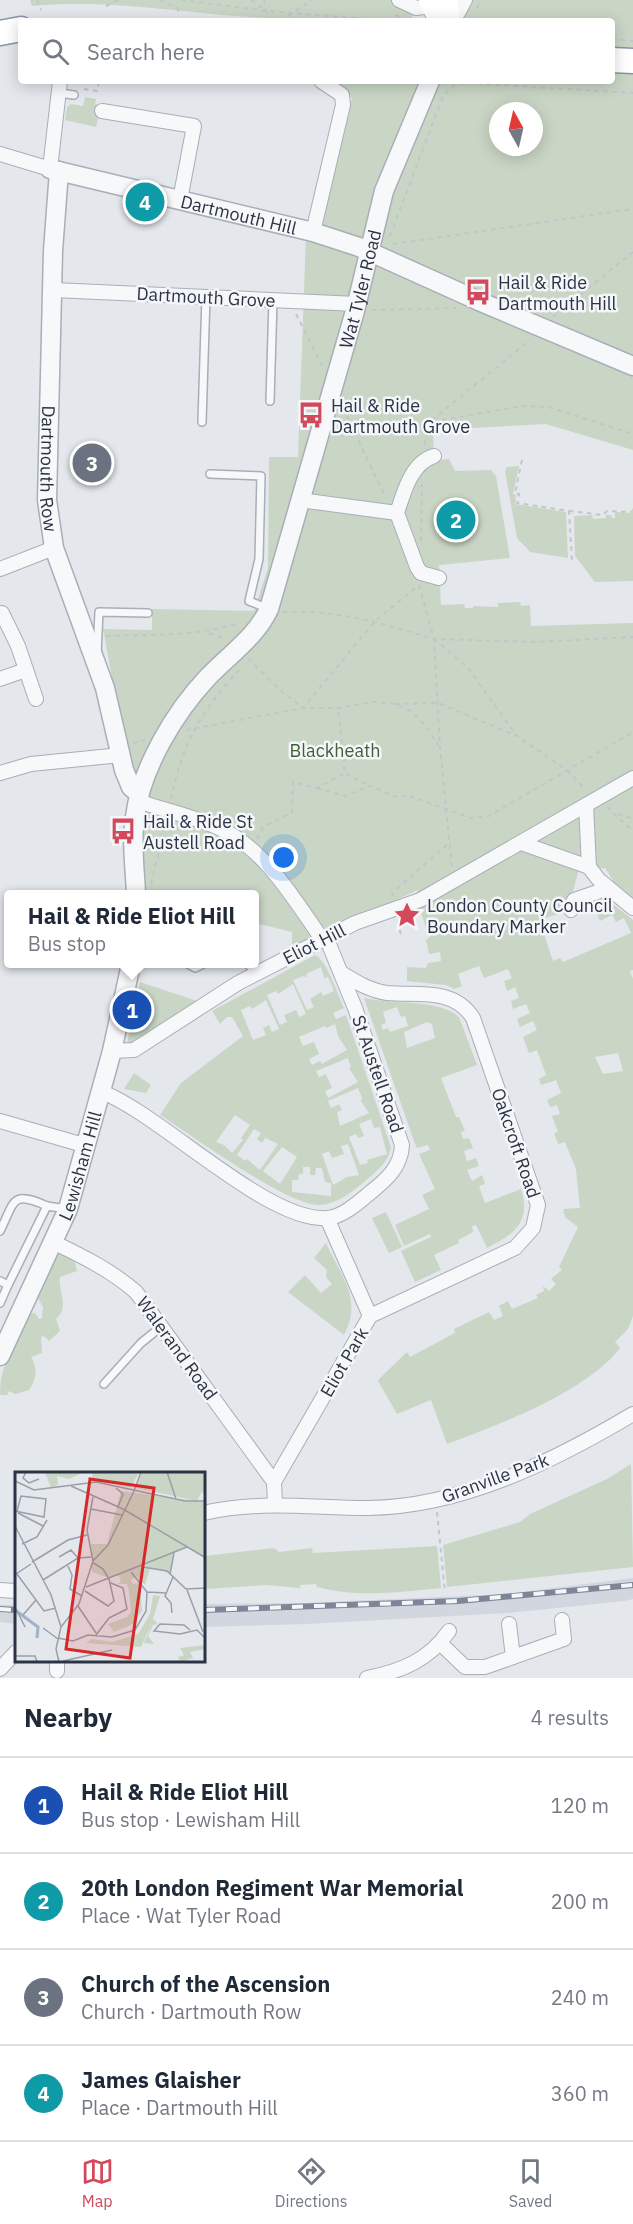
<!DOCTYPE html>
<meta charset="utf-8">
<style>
:root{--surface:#fff;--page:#f6f6f7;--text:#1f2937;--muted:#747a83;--line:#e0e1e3;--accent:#d1495b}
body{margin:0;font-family:"IBM Plex Sans",sans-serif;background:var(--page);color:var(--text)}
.compass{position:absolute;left:489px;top:102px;width:54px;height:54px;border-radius:50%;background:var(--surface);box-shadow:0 3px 15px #0003;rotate:352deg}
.you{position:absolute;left:284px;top:858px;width:21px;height:21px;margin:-15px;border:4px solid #fff;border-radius:50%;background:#1a73e8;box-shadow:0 0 0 9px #1a73e833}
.badge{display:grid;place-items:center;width:39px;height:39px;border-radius:50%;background:var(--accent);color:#fff;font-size:20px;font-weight:700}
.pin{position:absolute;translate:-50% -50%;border:3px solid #fff;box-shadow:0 2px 6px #0006}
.popup{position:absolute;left:4px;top:890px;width:255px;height:78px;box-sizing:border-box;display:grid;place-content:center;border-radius:6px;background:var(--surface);filter:drop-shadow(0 2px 4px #0005);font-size:20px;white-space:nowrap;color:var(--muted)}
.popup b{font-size:22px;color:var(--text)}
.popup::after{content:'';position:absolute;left:50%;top:100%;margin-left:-12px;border:12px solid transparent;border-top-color:var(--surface)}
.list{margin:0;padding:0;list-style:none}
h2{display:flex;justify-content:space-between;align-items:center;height:78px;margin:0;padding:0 24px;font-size:26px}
h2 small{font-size:20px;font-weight:400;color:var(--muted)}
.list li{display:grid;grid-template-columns:39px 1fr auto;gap:18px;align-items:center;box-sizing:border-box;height:96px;padding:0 24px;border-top:2px solid var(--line)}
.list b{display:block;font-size:22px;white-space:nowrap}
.list p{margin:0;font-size:20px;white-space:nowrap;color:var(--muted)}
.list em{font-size:20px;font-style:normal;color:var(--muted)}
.icon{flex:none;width:33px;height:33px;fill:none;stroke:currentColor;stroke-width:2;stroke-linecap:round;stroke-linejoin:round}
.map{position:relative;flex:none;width:633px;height:1678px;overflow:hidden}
.search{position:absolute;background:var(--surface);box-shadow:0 3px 15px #0003;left:18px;right:18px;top:18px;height:66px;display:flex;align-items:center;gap:15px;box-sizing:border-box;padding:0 21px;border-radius:6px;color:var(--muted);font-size:22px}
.sheet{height:462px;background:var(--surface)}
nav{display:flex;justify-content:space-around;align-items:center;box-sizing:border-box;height:84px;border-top:2px solid var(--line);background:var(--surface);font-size:16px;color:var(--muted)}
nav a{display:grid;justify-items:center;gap:3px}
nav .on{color:var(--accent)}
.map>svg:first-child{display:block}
.built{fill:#d2d6de}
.green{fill:#c9d6c5;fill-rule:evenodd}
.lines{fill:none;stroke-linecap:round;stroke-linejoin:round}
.service-casing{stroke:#a9aeb7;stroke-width:10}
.minor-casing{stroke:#a9aeb7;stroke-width:16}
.tertiary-casing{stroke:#a9aeb7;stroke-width:21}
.secondary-casing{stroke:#a9aeb7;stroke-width:22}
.trunk-casing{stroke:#8b94a3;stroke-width:27}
.path{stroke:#c2c5cb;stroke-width:2;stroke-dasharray:4.5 4.5;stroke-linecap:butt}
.service{stroke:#f7f8fa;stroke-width:7}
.minor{stroke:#f7f8fa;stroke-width:14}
.tertiary{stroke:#f7f8fa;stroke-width:18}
.secondary{stroke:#fff;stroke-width:20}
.trunk{stroke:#fff;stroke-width:24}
.rail-casing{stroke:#7d8696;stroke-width:6}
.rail{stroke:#f4f6f9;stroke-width:4;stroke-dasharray:11;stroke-linecap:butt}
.labels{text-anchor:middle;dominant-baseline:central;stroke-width:5;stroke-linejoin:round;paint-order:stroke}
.street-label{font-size:18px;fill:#2b3445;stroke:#f4f6f9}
.poi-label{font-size:18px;fill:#2b3445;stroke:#f4f6f9;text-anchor:start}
.park-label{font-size:18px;fill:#3f6138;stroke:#f4f6f9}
.inset-river{fill:none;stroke:#9fb4cc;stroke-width:3}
.inset-road{fill:none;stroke:#9a9fa9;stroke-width:1.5}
.view{fill:#d62828;fill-opacity:0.15;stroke:#d62828;stroke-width:3}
.inset-edge{fill:none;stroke:#2b3445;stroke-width:3}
</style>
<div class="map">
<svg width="633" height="1678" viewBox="0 0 633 1678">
<rect width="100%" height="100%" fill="#e4e7ec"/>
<!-- built -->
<g class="built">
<path d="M633,1578V1599L624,1601L508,1613L308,1624L204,1627V1604L306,1603L506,1594Z"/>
<path d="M0,1605H16V1624L0,1622Z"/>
</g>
<!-- green -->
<g class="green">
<path d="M30,0H416L411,21C348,21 286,20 223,15C158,9 97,0 32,6Z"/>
<path d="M470,0H633V55L612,53V21H457Z"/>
<path d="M612,69L633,70V450L546,424L433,430L434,461L449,459L455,471L491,470L496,476L510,558L439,565L441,605L464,604L465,608H473V606L498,607V603L520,602L521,606L530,605L531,626L633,623V899L616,885L605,868L578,872L568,911L539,920L553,961L560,958L563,962L631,933L624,918L616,922L612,915L600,921L592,902L604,897L633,920V970L630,971L633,979V1316L628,1329L615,1342L620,1348C585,1393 500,1424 447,1444L431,1400L397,1414L378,1381L380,1378L407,1352L410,1357L455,1333L454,1329L489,1312L494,1320L503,1316L499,1306L508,1301L512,1309L538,1298L536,1295L544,1291L543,1286L549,1291L556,1284L551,1279L562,1270L559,1267L578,1227L565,1217L563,1209L580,1208L576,1169L565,1142L558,1144L554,1133L558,1132L552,1116L560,1114L557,1105L550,1107L547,1100L561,1093L556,1080L541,1085L539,1079L546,1075L537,1050L529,1053L523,1037L537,1030L533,1021L520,1027L517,1019L530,1013L526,1004L513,1009L511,1001L519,998L515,987L507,991L504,981L512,978L508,969L484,978L479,966L458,974L462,986L454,989L446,985L407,981V967L426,968L428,963L441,961L440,952L429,954L426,940L431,936L430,928H426L421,913L408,915L418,890L292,947V932L255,923V894H143V822L150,791L130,774L103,629L152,630V609L254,611L268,568L269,457H298L306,236L321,222L352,98L333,81H612ZM498,111H534V147H498ZM618,1053L623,1071L603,1074L595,1057Z"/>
<path d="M85,97L96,99L95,104L101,105L96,127L65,120L67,107L71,104L83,106Z"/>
<path d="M519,466L513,494L516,495L515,504L566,512L568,558L530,552L517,538L505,471L507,467Z"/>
<path d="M633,508V581L595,582L575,556L574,516L592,515L593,519L606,518V515H611L612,518H615V512L629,513Z"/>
<path d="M315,955C327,960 338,996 344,1008L333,1013L336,1019L346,1015L391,1147C388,1164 375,1172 363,1183C352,1192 335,1205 319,1205C285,1204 193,1136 160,1115L181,1083L243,1036L232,1017H227L220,1024L212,1011ZM321,967L324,978L328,977L334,991L323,996L321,992L310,999L314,1007L307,1010L293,980L303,976L307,977L306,974ZM293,984L306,1014L299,1017L296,1010L284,1015L287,1022L280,1025L267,995L276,991L278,994ZM266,1000L279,1029L272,1032L269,1025L263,1028L266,1035L253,1040L241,1010L250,1006L252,1009ZM335,1024L338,1036L347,1050L322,1064L320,1061L312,1065L309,1059L319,1054L314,1042L303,1046L299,1037L325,1026L326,1028ZM348,1058L351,1067L349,1068L358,1082L328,1098L325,1091L332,1088L326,1074L319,1077L316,1071ZM358,1088L362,1098L361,1101L369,1113L340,1126L337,1112L342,1110L339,1104L331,1108L328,1101ZM235,1115L250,1125L241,1138L243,1140L232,1153L224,1145L216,1142ZM371,1119L374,1128L380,1127L387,1154L367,1160L368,1163L360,1165L349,1137L356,1134L358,1138L364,1136L359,1124ZM254,1129L261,1133L257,1139L262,1143L265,1138L278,1144L260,1170L247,1159L245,1161L237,1155ZM348,1144L359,1175L347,1177L333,1185L322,1154L329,1151L332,1158L344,1154L341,1146ZM282,1147L297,1157L280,1184L263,1171ZM303,1167H310V1175H315L316,1168H322L325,1182L331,1183V1196L292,1192V1180H298L299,1174H303Z"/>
<path d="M140,982L197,1001L132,1045L127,1043Z"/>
<path d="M364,998C390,1004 440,999 459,1017L477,1065L441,1078L456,1117H459L465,1131L461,1132L463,1139L469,1138L473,1148L464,1151L467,1161L476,1158L479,1166L467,1170L472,1181L482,1175L485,1184L479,1186L485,1203L521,1189C532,1222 513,1235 487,1248L476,1225L472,1226L473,1232L458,1240L459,1243L434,1255L441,1270L415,1282L401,1251L431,1237L430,1234L404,1246L395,1225L429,1209L422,1195L435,1189L419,1154L430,1150L428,1145L417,1148L414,1141ZM397,1007L401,1017L405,1016L408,1026L390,1032L388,1028L383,1030L381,1025L386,1023L383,1012ZM427,1022L432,1024L435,1038L407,1048L404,1032Z"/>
<path d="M134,1073L151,1085L146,1093L124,1089Z"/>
<path d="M386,1212L402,1247L389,1253L372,1218Z"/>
<path d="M326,1243C341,1276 363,1299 344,1335L288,1292L305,1275L321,1293L332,1284L326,1277L327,1270L314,1258Z"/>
<path d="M58,1252L74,1259L77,1271L60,1277C58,1293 70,1306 56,1319L60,1331L49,1341L44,1336L41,1337L42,1353L31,1357C38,1369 37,1378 29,1390L15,1394L9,1391L7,1395H0C0,1362 16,1343 30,1314L35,1313L39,1319L42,1318L43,1307L38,1298Z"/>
<path d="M631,1464L633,1567L447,1587L443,1545L520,1522L530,1514L607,1479Z"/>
<path d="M437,1546L441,1588C398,1592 359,1598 317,1587L316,1584L300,1585L301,1588L266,1585L204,1589V1556L274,1548L279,1552L312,1548L313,1553Z"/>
</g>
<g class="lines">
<!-- service casing -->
<g class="service-casing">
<g id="service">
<path d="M59,93L74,95"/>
<path d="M270,401L273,300"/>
<path d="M202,422L206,296"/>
<path d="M210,474L261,476L259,559L249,601L267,608"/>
<path d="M97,654L99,612L148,613"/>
<path d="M188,964L195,968L203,964"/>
<path d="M248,964L256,974"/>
<path d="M0,1231C15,1201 11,1190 47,1206"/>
<path d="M0,1281L8,1285L0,1303"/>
<path d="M8,1285L47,1206L67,1209"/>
<path d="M104,1384L141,1343L162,1326"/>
</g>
</g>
<!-- minor casing -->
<g class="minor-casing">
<g id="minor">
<path d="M399,0L416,8L440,5"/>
<path d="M443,19L458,13L465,0"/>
<path d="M102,111L194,126L180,200"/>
<path d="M0,154L50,169L60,81"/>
<path d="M313,232L343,105L342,95L321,81"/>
<path d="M54,290L357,304"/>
<path d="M434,456C411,463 404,492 397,513L417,567L421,573L439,578"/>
<path d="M300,500L397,513"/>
<path d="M0,569L54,548"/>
<path d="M2,613L18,646L36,699"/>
<path d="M0,679L26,670"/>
<path d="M0,773L31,764L121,755"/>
<path d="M138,801C164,810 191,816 217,827C265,848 293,898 322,939"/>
<path d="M586,805L589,867L599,880L633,908"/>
<path d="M521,843L589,867"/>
<path d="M571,910L574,900L609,888"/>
<path d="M343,974C356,982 371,991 387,993C418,996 453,987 473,1018L538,1205L533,1228L515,1248L370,1316"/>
<path d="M112,1051L134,1050L238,983L355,923L420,900L633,778"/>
<path d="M102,1092C160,1114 269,1224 328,1218C344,1216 359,1202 371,1192C387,1179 401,1167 402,1145L355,1008L326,937"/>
<path d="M0,1121L87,1146"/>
<path d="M327,1218L370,1316"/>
<path d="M55,1243C84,1257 112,1271 136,1292L274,1482"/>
<path d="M275,1504L274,1482L370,1316"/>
<path d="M204,1513C259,1500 312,1508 368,1508C462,1507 554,1461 633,1414"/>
<path d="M0,1590L16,1591"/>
<path d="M509,1624L513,1657"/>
<path d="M440,1643L465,1667H485L564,1639L562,1620"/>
<path d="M0,1669L16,1652"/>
<path d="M57,1671V1662"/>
<path d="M367,1678C402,1671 429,1660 449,1631"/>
</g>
</g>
<!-- tertiary casing -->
<g class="tertiary-casing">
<g id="tertiary">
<path id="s1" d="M50,169L313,232L359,247L481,302L633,366"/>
<path id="s2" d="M59,171L53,251L47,500L54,548L105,688L124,770L131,787L139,794"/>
<path id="s3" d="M136,894C135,869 131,842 135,817C141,768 175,712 208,677C229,655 256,637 269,609L355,311L384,191L430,81"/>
<path id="s4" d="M0,1356L68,1209L112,1051L131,964"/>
</g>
</g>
<!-- secondary casing -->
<g class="secondary-casing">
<g id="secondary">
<path d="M429,0L439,21"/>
<path d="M447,0L450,21"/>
</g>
</g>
<!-- trunk casing -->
<g class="trunk-casing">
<g id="trunk">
<path d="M0,33L21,29"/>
<path d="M612,60L633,61"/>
</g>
</g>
<!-- path -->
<g class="path">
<path d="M37,0L41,10"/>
<path d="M160,0L177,8L180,14"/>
<path d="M181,0L268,11L391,21"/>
<path d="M251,0L265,10"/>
<path d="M264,0L268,21"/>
<path d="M106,6L118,0"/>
<path d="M477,8L481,0"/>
<path d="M396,14L401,21"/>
<path d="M281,21L312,0"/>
<path d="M612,39L633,41"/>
<path d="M84,89L97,91L99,81"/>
<path d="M390,236L443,96L454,85L467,83L633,93"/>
<path d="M393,244L633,209"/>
<path d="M372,310L456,308"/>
<path d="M296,314L323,367"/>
<path d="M553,317L633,252"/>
<path d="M343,408L386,498"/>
<path d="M432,420L530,340"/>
<path d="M424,445L430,422L523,406L549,407L633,434"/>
<path d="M522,460L515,493L519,494L517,503L569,511L572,562"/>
<path d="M569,511L603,515L607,511L629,512"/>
<path d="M421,541L422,484"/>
<path d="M419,585L434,639L535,642L633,637"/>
<path d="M283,612C335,609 385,624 434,639L440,748L452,868"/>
<path d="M209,633L226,639"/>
<path d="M106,636C154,634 193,637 240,623"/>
<path d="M434,639L468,668L516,735"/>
<path d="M248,659L281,691L303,708L375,621L419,585"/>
<path d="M395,704L438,703L517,736L568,771L586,790"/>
<path d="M186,730L303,708H338L373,702L395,704L411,711L426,726L438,745"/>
<path d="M133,743L145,740"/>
<path d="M346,774L370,786"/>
<path d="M317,788L345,796L370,786L399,798L407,795L471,818L489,816L633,732"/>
<path d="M171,799C183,742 201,711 240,669"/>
<path d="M607,807L633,831"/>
<path d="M618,814L633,819"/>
<path d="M257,839L263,827L292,812L293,782L317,788L345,773L338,708"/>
<path d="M151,884L166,822"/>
<path d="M393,896L392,893L448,844"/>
<path d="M436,905L479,903L541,912L560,905"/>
<path d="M398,921L401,936"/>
<path d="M437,1512L445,1592"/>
</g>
<!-- service -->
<use href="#service" class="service"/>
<!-- minor -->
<use href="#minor" class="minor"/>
<!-- tertiary -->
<use href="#tertiary" class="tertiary"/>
<!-- secondary -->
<use href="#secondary" class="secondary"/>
<!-- trunk -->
<use href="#trunk" class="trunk"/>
<!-- rail casing -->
<g class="rail-casing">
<g id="rail">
<path d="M0,1609L16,1610"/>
<path d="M204,1610L458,1601L633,1585"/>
</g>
</g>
<!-- rail -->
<use href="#rail" class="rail"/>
</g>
<!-- icons -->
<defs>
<g id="bus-bare" transform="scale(2.07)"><path d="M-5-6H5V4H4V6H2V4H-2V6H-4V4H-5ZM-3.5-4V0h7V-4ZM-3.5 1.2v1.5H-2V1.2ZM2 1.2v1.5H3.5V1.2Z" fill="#d1495b" stroke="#f4f6f9" stroke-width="2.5" paint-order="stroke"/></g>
<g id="sight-bare" transform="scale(2.07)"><path d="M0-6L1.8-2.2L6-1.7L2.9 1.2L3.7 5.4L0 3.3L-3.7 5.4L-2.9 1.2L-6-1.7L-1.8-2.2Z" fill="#d1495b" stroke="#f4f6f9" stroke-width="2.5" paint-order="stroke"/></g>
</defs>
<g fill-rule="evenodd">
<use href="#bus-bare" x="478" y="292"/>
<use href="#bus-bare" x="311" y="415"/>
<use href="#bus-bare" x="123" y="831"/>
<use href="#sight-bare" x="407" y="915"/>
</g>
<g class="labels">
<!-- street labels -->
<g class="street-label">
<text stroke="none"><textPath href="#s1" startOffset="194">Dartmouth Hill</textPath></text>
<text stroke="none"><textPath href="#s3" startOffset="662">Wat Tyler Road</textPath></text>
<text transform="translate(206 297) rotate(3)">Dartmouth Grove</text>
<text stroke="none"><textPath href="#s2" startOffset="298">Dartmouth Row</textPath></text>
<text transform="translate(314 944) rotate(-27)">Eliot Hill</text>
<text transform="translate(378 1074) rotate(71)">St Austell Road</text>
<text transform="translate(516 1143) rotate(71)">Oakcroft Road</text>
<text stroke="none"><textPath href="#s4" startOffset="207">Lewisham Hill</textPath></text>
<text transform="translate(177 1348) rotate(54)">Walerand Road</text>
<text transform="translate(344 1362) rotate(-60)">Eliot Park</text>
<text transform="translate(495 1478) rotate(-20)">Granville Park</text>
</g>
<!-- poi labels -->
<g class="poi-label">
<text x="498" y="282">Hail &amp; Ride<tspan x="498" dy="21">Dartmouth Hill</tspan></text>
<text x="331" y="405">Hail &amp; Ride<tspan x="331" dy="21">Dartmouth Grove</tspan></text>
<text x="143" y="821">Hail &amp; Ride St<tspan x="143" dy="21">Austell Road</tspan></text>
<text x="427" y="905">London County Council<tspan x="427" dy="21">Boundary Marker</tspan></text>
</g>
<!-- park labels -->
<g class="park-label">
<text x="335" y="750">Blackheath</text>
</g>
</g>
<!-- overview -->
<g transform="translate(15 1472)">
<rect width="190" height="190" fill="#e4e7ec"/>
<path d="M30,0H69L54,7L42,4L43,13L36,16ZM96,0H117L123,2L116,15L78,8L77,1ZM127,0H190V24L187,19L182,29L121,16ZM106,19L190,30V86L172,74L158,81L156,101L135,96L130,113L121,104L116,108L118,112L125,111L127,139L118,152L99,160L93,152L112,145L116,140L114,119L112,112H102L106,110L104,104L91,105L77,100L76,72H92ZM138,123L145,124L138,147L143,152L138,153L133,164L139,172L129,171L138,148L126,175L71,171L77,167L97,170L123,162L135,142ZM190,173V177L175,180L178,186L165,190L163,185L169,183L165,176Z" fill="#c9d6c5"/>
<path class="inset-river" d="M0,138L23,155L22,166"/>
<path class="inset-road" d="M11,0L8,6L14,11L24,7M152,0L161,27M0,9L19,18L81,10L170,29H191M56,14L108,37L191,86M101,16L108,22L103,35M119,19L126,0M76,37L107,43M0,39L29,45L31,27L6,24L2,39M3,41L28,54M0,54L36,123L46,155L41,177L44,190M7,72L22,65L32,48M44,85L56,78L63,86M78,89L72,58L78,25M17,90L53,68L72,63M77,90L88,97L94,107M52,92L57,103L55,117L67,124M128,95L152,99L171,117L191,116M1,102L16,92M2,102L29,139L41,136M155,102L159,81M28,108L63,86L76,85M71,115L172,75M172,118L188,160M70,119L93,134L99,129L94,107M132,120L151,121M63,134L81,161M0,135L10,155M157,141L156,131L150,124L158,105M8,143L21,128M94,146L112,137L108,116L96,111M46,155L64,132L78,89L93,73L119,19M28,156L43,167M175,158L169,153L145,152L139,159L165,162L182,158L191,167M81,163L94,146M43,166L58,169L73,163L97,165L120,158L131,139L132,120L116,100M0,184H20L22,190M48,189L97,178M96,190H115"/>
<path class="view" d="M75,7L139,16L115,186L51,177Z"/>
<rect width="190" height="190" class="inset-edge"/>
</g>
</svg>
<svg class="compass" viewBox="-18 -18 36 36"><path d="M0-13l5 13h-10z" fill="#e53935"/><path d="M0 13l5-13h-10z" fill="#747a83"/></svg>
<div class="you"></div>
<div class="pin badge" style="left:132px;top:1010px;background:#1a4fb4">1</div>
<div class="popup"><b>Hail &amp; Ride Eliot Hill</b>Bus stop</div>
<div class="pin badge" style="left:456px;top:520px;background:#0f9aa8">2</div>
<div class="pin badge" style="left:92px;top:463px;background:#6b7280">3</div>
<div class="pin badge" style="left:145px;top:202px;background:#0f9aa8">4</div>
<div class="search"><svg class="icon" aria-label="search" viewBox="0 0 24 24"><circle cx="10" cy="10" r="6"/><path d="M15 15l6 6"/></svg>Search here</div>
</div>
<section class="sheet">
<h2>Nearby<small>4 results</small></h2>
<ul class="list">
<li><span class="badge" style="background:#1a4fb4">1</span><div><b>Hail &amp; Ride Eliot Hill</b><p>Bus stop · Lewisham Hill</p></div><em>120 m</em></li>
<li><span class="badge" style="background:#0f9aa8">2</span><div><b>20th London Regiment War Memorial</b><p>Place · Wat Tyler Road</p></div><em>200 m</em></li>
<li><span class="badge" style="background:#6b7280">3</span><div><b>Church of the Ascension</b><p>Church · Dartmouth Row</p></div><em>240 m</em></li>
<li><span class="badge" style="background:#0f9aa8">4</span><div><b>James Glaisher</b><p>Place · Dartmouth Hill</p></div><em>360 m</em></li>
</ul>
</section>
<nav>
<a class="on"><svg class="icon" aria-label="map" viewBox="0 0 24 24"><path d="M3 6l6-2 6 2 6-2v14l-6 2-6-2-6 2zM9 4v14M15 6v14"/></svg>Map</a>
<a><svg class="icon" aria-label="directions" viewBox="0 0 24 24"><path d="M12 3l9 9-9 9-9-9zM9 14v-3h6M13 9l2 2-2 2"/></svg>Directions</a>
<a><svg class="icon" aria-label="saved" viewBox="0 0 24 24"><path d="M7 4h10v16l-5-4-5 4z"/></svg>Saved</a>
</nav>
